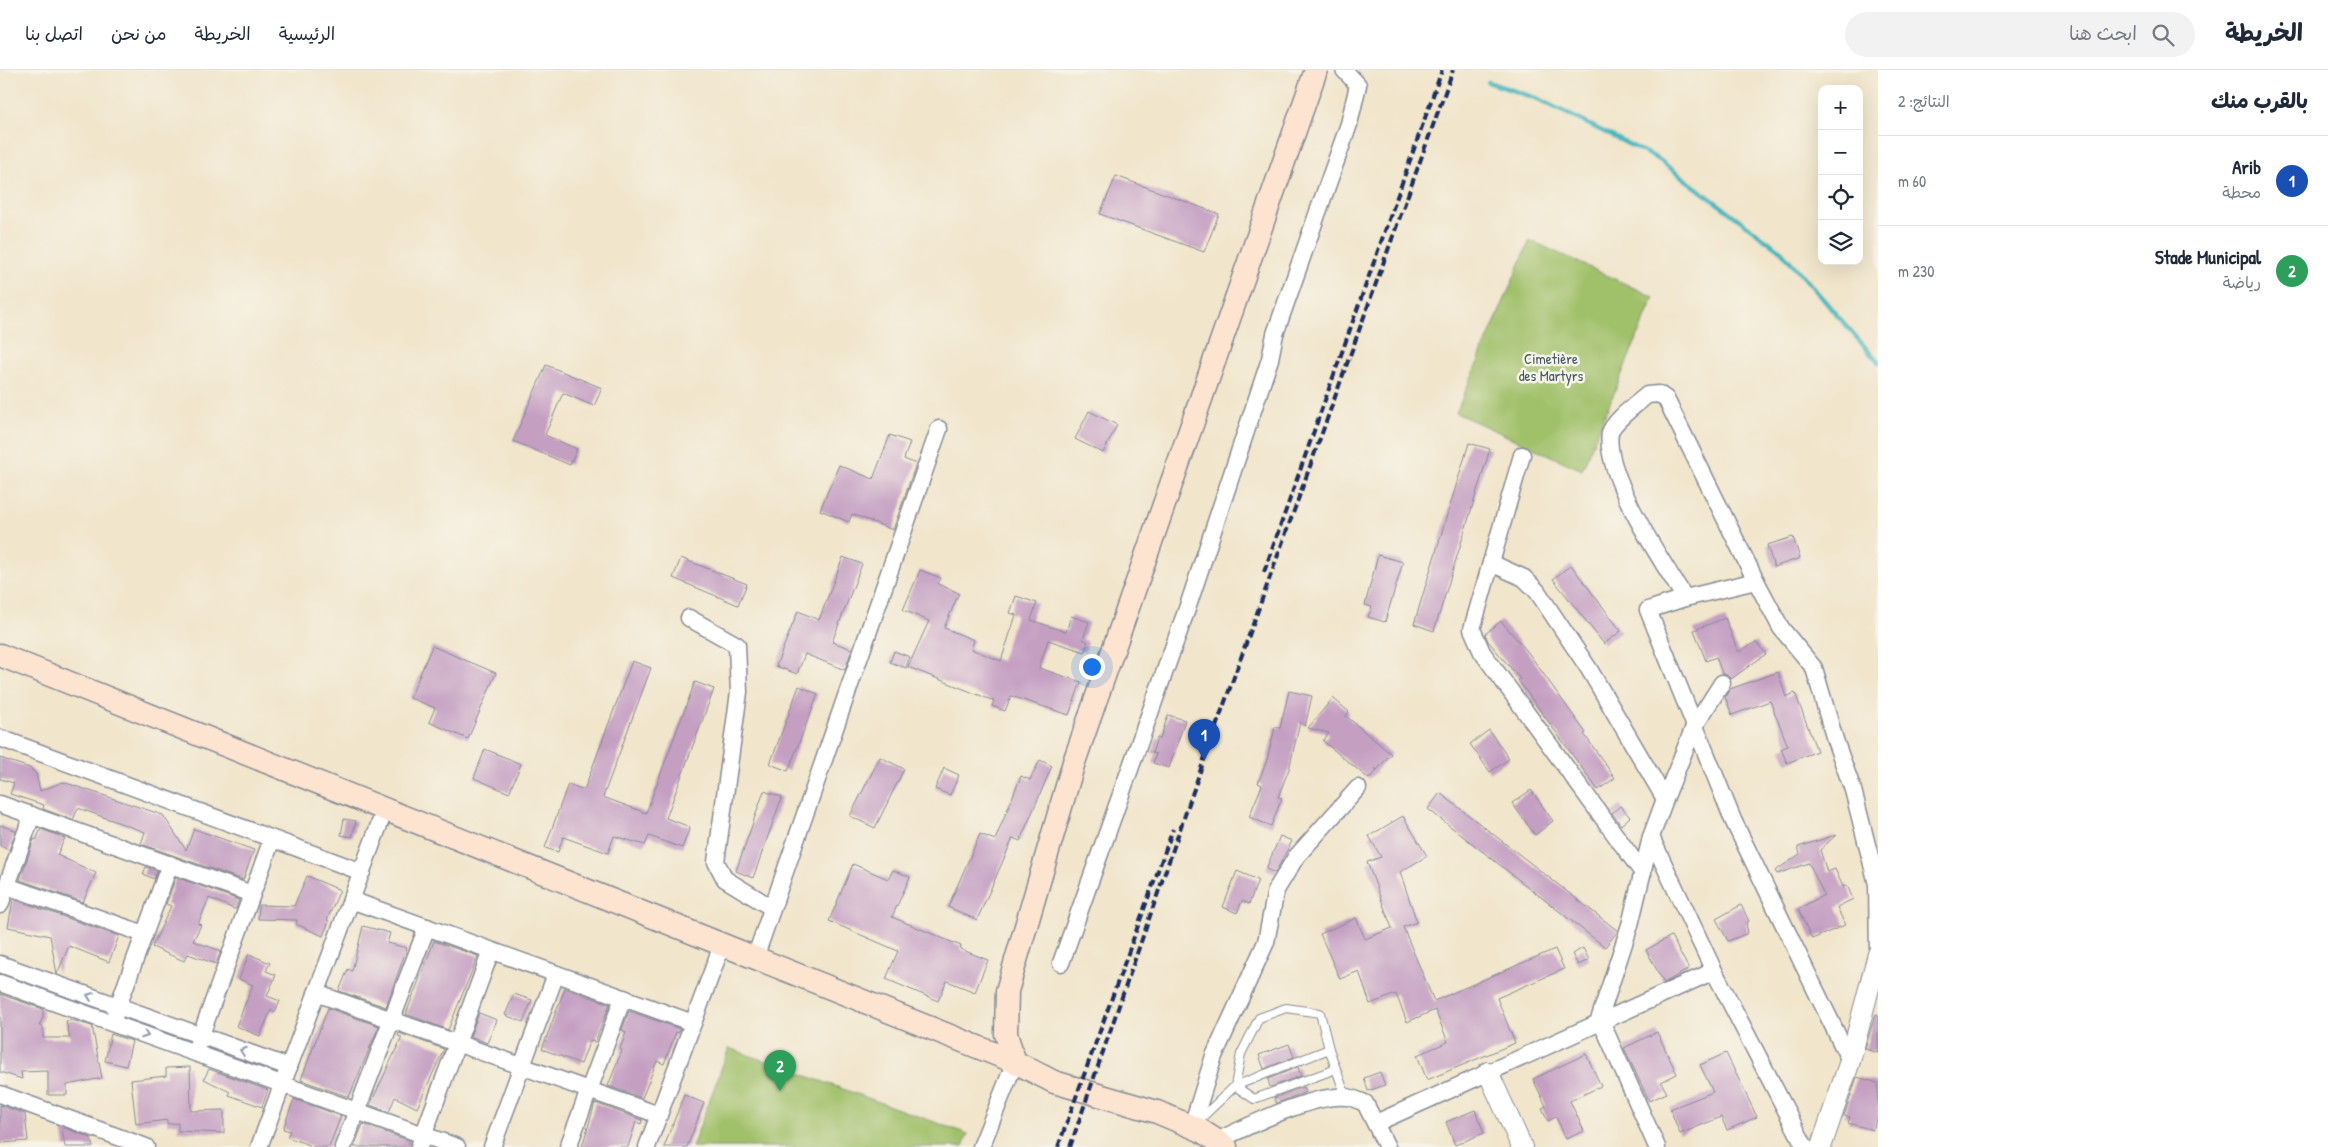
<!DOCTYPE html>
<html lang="ar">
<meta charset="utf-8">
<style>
:root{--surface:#fff;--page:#f2f2f3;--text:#1f2937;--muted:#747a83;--line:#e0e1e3;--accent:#d93025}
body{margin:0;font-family:"Patrick Hand","Playpen Sans Arabic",sans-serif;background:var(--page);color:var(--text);direction:rtl}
.controls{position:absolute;right:15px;top:15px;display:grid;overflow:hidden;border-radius:10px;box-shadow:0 5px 20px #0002}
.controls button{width:45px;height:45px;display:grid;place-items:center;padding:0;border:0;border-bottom:1px solid var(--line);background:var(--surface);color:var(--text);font:25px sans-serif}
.you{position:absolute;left:1091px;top:596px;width:18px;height:18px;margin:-12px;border:4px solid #fff;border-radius:50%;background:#1a73e8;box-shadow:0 0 0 8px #1a73e833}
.badge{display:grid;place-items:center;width:32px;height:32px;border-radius:50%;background:var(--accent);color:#fff;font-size:16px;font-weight:700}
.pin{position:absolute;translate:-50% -41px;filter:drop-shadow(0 1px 2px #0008)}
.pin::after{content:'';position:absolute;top:26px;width:18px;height:15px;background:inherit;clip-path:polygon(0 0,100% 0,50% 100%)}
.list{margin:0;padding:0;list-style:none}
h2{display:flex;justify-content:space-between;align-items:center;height:65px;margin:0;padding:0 20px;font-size:21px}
h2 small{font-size:16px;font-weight:400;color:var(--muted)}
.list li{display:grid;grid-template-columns:32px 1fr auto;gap:15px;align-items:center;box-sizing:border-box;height:90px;padding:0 20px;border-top:1px solid var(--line)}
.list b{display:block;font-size:19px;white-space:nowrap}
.list p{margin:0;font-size:16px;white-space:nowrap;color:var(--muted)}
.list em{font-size:16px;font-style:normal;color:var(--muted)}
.icon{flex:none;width:28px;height:28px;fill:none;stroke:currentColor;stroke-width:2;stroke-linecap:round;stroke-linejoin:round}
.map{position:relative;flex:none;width:1878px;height:1077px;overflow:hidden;direction:ltr}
header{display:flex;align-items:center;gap:30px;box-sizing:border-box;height:70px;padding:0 25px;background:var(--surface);border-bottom:1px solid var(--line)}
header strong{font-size:24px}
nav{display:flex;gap:28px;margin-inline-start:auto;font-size:18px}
.search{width:350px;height:45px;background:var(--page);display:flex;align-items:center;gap:12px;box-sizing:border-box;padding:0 18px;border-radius:28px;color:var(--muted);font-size:19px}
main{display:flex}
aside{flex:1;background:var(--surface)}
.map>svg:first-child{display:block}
.green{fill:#a0c069;stroke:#5e7864}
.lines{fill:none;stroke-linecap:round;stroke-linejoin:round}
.stream{stroke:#48b7be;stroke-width:4.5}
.building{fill:#c49fc2}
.service-casing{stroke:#868a94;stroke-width:10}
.minor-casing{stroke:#868a94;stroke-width:19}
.tertiary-casing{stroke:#868a94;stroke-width:22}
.secondary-casing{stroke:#868a94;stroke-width:25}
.service{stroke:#fff;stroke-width:8}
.minor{stroke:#fff;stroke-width:16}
.tertiary{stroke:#fff;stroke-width:20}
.secondary{stroke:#fde4d1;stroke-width:22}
.rail{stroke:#1b2f5e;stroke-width:4;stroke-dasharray:8 4;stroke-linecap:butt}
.oneway{stroke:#8d97ae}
.labels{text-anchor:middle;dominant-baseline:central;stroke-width:5;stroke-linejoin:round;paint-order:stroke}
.park-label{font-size:15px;fill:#435a61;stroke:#f7f3e8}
</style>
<header>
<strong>الخريطة</strong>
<div class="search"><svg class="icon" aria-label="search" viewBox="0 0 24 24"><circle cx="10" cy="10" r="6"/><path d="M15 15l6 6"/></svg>ابحث هنا</div>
<nav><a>الرئيسية</a><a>الخريطة</a><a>من نحن</a><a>اتصل بنا</a></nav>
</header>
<main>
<aside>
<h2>بالقرب منك<small>النتائج: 2</small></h2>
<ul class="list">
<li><span class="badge" style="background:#1a4fb4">1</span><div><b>Arib</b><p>محطة</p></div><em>60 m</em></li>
<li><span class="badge" style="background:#2e9e5b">2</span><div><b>Stade Municipal</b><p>رياضة</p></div><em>230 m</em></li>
</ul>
</aside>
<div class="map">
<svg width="1878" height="1077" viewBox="0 0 1878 1077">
<rect width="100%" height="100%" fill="#f7f3e8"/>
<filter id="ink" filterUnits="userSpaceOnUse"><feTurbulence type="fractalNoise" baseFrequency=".02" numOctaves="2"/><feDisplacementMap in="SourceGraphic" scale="10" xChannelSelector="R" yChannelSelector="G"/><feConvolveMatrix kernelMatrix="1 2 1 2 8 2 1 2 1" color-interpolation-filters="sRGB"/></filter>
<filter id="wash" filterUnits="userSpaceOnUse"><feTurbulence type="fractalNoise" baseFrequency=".0096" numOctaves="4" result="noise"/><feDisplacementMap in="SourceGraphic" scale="20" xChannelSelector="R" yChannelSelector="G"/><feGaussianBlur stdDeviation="1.12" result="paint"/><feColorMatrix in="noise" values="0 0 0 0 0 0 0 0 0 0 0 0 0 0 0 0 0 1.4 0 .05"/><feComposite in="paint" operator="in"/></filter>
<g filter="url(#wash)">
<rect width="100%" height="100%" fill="#f1e5cb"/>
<!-- green -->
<g class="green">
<path d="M1530,170L1654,227L1582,400L1456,343Z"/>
<path d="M729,978L968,1064L963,1077H692Z"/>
</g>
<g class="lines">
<!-- stream -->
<path class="stream" d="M1488,12L1538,29L1658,89L1781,181L1878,292"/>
</g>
<g id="blocks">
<!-- building -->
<g class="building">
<path d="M1116,106L1219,144L1204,182L1100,144Z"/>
<path d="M546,295L602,318L594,336L563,323L545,365L577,379L570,395L513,371Z"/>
<path d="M1089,341L1117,355L1103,383L1075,369Z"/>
<path d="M890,365L910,372L904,389L916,394L893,460L852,444L849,452L820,440L839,395L873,409Z"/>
<path d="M1469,373L1490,379L1434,561L1414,554Z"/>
<path d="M1793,467L1800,488L1774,497L1767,475Z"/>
<path d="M1378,485L1403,492L1385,552L1368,547L1372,537L1365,535Z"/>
<path d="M843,487L862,494L832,572L852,579L845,600L805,584L797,604L776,596L798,541L819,550Z"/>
<path d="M681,488L747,514L738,535L673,508Z"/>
<path d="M1571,495L1621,561L1604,574L1553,509Z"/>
<path d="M920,500L941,508L938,514L959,523L944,558L974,570L971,579L1001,591L1016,545L1010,543L1016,526L1037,533L1031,550L1066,562L1071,546L1089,552L1083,569L1088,572L1085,582L1048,570L1039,598L1081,612L1069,645L1011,626L1005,641L992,636L994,631L908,597L929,551L903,540Z"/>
<path d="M1725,548L1738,582L1756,572L1766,584L1731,609L1722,603L1716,587L1706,591L1694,560Z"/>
<path d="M1501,551L1527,581L1586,663L1584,664L1615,708L1598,720L1518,610L1520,609L1488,571L1485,564Z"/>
<path d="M432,576L496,603L468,669L429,652L435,638L410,628Z"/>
<path d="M894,581L910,587L906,598L890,592Z"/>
<path d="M632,591L651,598L603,727L646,743L695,612L714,619L666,748L690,757L682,778L649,766L645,775L614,766L608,783L563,767L558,782L545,778L568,714L584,720Z"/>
<path d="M1778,602L1786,627L1795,623L1817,681L1787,693L1781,679L1788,676L1770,631L1732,645L1725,627L1730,619Z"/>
<path d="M799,616L818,624L788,701L770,694Z"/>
<path d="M1289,621L1312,626L1305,656L1300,652L1289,699L1278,727L1282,728L1271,756L1249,747L1262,715L1258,713L1267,690L1275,657L1280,658Z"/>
<path d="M1333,628L1349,642L1346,646L1391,684L1377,700L1375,698L1377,701L1369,709L1323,671L1329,663L1308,658Z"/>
<path d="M1168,645L1185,650L1169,698L1153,693L1156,684L1152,683L1157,668L1160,669Z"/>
<path d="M1489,660L1509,689L1490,702L1470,674Z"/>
<path d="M485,679L521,694L509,723L474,708Z"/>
<path d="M880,687L904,699L875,758L850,746Z"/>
<path d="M0,688L30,698L36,704L40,721L63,712L163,745L186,780L194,759L254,780L243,810L141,774L145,762L78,738L73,750L43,739L44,735L10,724L14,713L0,709Z"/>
<path d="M1040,690L1052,696L1020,771L1013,768L977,850L948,837L980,764L995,770L1021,706L1030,710Z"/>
<path d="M944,698L959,705L950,725L935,719Z"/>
<path d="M1531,720L1553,751L1535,765L1512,733Z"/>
<path d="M764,721L782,727L753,808L736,801Z"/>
<path d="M1440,723L1618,861L1605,877L1428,739Z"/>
<path d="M1620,736L1630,747L1621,755L1612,743Z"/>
<path d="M1403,746L1427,786L1400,802L1417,852L1403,857L1434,931L1555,879L1564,899L1497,928L1515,973L1427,1010L1417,985L1448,972L1435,940L1407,952L1396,924L1370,934L1359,901L1340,909L1320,864L1356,848L1365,869L1392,858L1367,792L1381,787L1369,766Z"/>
<path d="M344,749L356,751L352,767L341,765Z"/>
<path d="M0,755L16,761L9,780L0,776Z"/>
<path d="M41,759L65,768L57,785L96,803L83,832L20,810L34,769L36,770Z"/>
<path d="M1836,765L1820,780L1827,802L1835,799L1843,817L1847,815L1853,829L1837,837L1845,855L1812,869L1798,839L1824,825L1809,793L1777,804L1775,801L1800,784L1798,777Z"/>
<path d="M1280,766L1292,771L1275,803L1266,799Z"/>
<path d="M853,794L888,809L893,800L910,807L892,847L961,876L960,879L988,890L975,922L947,911L938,931L886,909L898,881L829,851Z"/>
<path d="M146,797L157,801L154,809L143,804Z"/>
<path d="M1237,801L1258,810L1249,834L1242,831L1237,843L1223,837Z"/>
<path d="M307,806L340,820L327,850L329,851L323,866L296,854L297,850L258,849L259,835L294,836Z"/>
<path d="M176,807L239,830L236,839H234L209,828L198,854L201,855L193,871L221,881L216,894L188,884L184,891L152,877L171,836L166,834Z"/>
<path d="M13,829L119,866L109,892L69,876L57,904L50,866L8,857Z"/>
<path d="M1741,835L1749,851L1746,853L1748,863L1728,871L1716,849Z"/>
<path d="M363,856L390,863L387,873L407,878L386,937L339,921L348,899L352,901Z"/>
<path d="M1671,866L1689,899L1664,913L1646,880Z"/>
<path d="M434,871L478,886L448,960L406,944Z"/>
<path d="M1583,878L1589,890L1578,895L1572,884Z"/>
<path d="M249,884L270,893L266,901L276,905L267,926L280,931L275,942L271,940L260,966L236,956L253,915L239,909Z"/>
<path d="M565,918L610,934L595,972L590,970L581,994L542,979Z"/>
<path d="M0,924L43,939V947L39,956H43V968H70L66,951L72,950L92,956L102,1008L67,1015V1025H48V1001L21,1002L22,1009L0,1002Z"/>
<path d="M514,924L532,930L523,952L505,945Z"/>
<path d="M328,938L379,956L349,1027L301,1010Z"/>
<path d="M629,941L680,959L678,963L676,962L664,994L657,991L642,1028L608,1016L622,980L620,979L626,962L622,960Z"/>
<path d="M479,943L497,950L487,973L470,966Z"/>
<path d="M1875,945L1878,946V983L1865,979Z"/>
<path d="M1657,962L1677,1004L1661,1012L1667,1023L1649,1031L1624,978Z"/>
<path d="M399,963L444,979L417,1038L395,1027L389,1042L370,1035L402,967L398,966Z"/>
<path d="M111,964L132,971L126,996L105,991Z"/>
<path d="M1289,974L1294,987L1264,999L1259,985Z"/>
<path d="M1726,983L1757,1047L1727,1060L1721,1047L1680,1064L1670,1039L1713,1022L1700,995Z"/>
<path d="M1586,984L1601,1016L1570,1031L1584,1061L1566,1069L1556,1047L1548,1051L1542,1038L1546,1036L1533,1009Z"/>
<path d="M190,997L191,1041L224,1040V1063L178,1061V1053L167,1054V1050L136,1054L131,1010L166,1006V998Z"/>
<path d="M1298,997L1301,1006L1270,1017L1268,1009Z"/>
<path d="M209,999L268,1020L262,1037L229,1025L230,1022L204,1009Z"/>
<path d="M1380,1002L1385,1015L1368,1021L1364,1008Z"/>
<path d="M1857,1007L1878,1013V1051L1876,1050L1873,1060L1848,1053L1850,1047L1844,1046Z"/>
<path d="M1304,1017L1306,1022L1276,1033L1274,1028Z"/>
<path d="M684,1025L704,1033L687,1077H664Z"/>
<path d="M294,1029L341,1046L329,1077H315L287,1067L290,1061L283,1059Z"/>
<path d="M595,1033L642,1050L641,1054L636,1052L628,1077H582Z"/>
<path d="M0,1035L25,1044L28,1071L0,1073Z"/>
<path d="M1475,1040L1484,1063L1455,1075L1446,1052Z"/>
<path d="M363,1054L410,1071L407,1077H354Z"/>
<path d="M65,1058L91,1068L93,1077H65L62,1059Z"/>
</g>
</g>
</g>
<g filter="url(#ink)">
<use href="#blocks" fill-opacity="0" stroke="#868a94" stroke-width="1"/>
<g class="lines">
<!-- service casing -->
<g class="service-casing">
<g id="service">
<path d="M1329,979L1320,943L1286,938L1259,948L1241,984L1235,1016L1254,1029L1336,999"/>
<path d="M1197,1052L1235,1016L1329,979L1346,1027"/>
</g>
</g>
<!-- minor casing -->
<g class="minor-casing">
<g id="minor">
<path d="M1522,385L1472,559L1482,582L1643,803"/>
<path d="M1491,493L1524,508L1537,521L1589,599L1665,729"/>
<path d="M1685,528C1663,493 1603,404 1610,363C1612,352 1638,333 1647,325L1659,324L1666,329L1756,511"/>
<path d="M689,548L737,575L739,622L716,792L725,809L772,838"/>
<path d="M0,668L362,802"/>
<path d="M0,734L252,824"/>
<path d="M1651,767L1714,901L1805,1077"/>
<path d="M7,816L144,864"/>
<path d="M351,830L693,953"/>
<path d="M0,835L32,745"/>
<path d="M755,888L939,359"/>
<path d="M1061,893L1188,536L1270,289L1275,264L1349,54L1358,15L1344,0"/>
<path d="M0,894L289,997"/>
<path d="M0,913L457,1077"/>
<path d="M316,923L659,1045"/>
<path d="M114,947L170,794"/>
<path d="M1601,951L1657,1077"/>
<path d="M1598,953L1630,855L1651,767L1665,729L1694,657L1722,613"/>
<path d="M197,976L272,769"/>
<path d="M1850,991L1733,750L1648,540L1685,528L1756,511L1781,558L1814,598L1835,670L1853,720L1877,814L1878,885"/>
<path d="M0,1024L146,1077"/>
<path d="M1376,1053L1714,901"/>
<path d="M1192,1056L1214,986L1266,872L1276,820L1296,787L1358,718"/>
<path d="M259,1077L385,739"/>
<path d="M343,1077L427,857"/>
<path d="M419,1077L491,881"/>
<path d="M492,1077L556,904"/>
<path d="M568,1077L623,928"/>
<path d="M647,1077L722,875"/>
<path d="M981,1077L1015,992"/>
<path d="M1215,1077L1217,1071C1248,1056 1314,1023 1347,1027C1353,1028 1360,1031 1365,1033L1387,1077"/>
</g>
</g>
<!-- tertiary casing -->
<g class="tertiary-casing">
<g id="tertiary">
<path d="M1488,1002L1522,1077"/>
<path d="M1821,1077L1850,991L1878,884"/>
</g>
</g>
<!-- secondary casing -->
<g class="secondary-casing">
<g id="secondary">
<path d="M0,585L1015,992"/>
<path d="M1226,1077L1200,1060L1157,1042L1054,1012L1015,992L1006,964L1007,921L1074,692L1316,0"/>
</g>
</g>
<!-- service -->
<use href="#service" class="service"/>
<!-- minor -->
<use href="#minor" class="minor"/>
<!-- tertiary -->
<use href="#tertiary" class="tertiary"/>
<!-- secondary -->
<use href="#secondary" class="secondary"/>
<!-- rail -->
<g class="rail">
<path d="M1264,502L1442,0"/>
<path d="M1058,1077L1173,759"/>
<path d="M1070,1077L1204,690L1453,0"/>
</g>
</g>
<!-- one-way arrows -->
<defs><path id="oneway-chevron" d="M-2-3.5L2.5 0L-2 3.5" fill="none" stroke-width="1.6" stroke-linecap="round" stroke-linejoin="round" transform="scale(1.25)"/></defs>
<g class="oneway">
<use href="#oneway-chevron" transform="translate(90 926) rotate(-160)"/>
<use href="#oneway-chevron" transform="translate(145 965) rotate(20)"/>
<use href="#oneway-chevron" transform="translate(243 981) rotate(-160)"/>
</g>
</g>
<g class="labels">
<!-- park labels -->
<g class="park-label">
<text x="1551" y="288">Cimetière<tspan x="1551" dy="17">des Martyrs</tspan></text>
</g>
</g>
</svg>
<div class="controls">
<button>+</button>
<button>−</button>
<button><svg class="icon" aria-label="locate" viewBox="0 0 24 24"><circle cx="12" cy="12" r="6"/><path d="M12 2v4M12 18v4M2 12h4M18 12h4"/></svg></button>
<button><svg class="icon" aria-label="layers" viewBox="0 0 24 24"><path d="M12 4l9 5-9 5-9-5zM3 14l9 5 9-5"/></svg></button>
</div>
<div class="you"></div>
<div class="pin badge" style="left:1204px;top:690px;background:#1a4fb4">1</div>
<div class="pin badge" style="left:780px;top:1021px;background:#2e9e5b">2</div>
</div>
</main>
